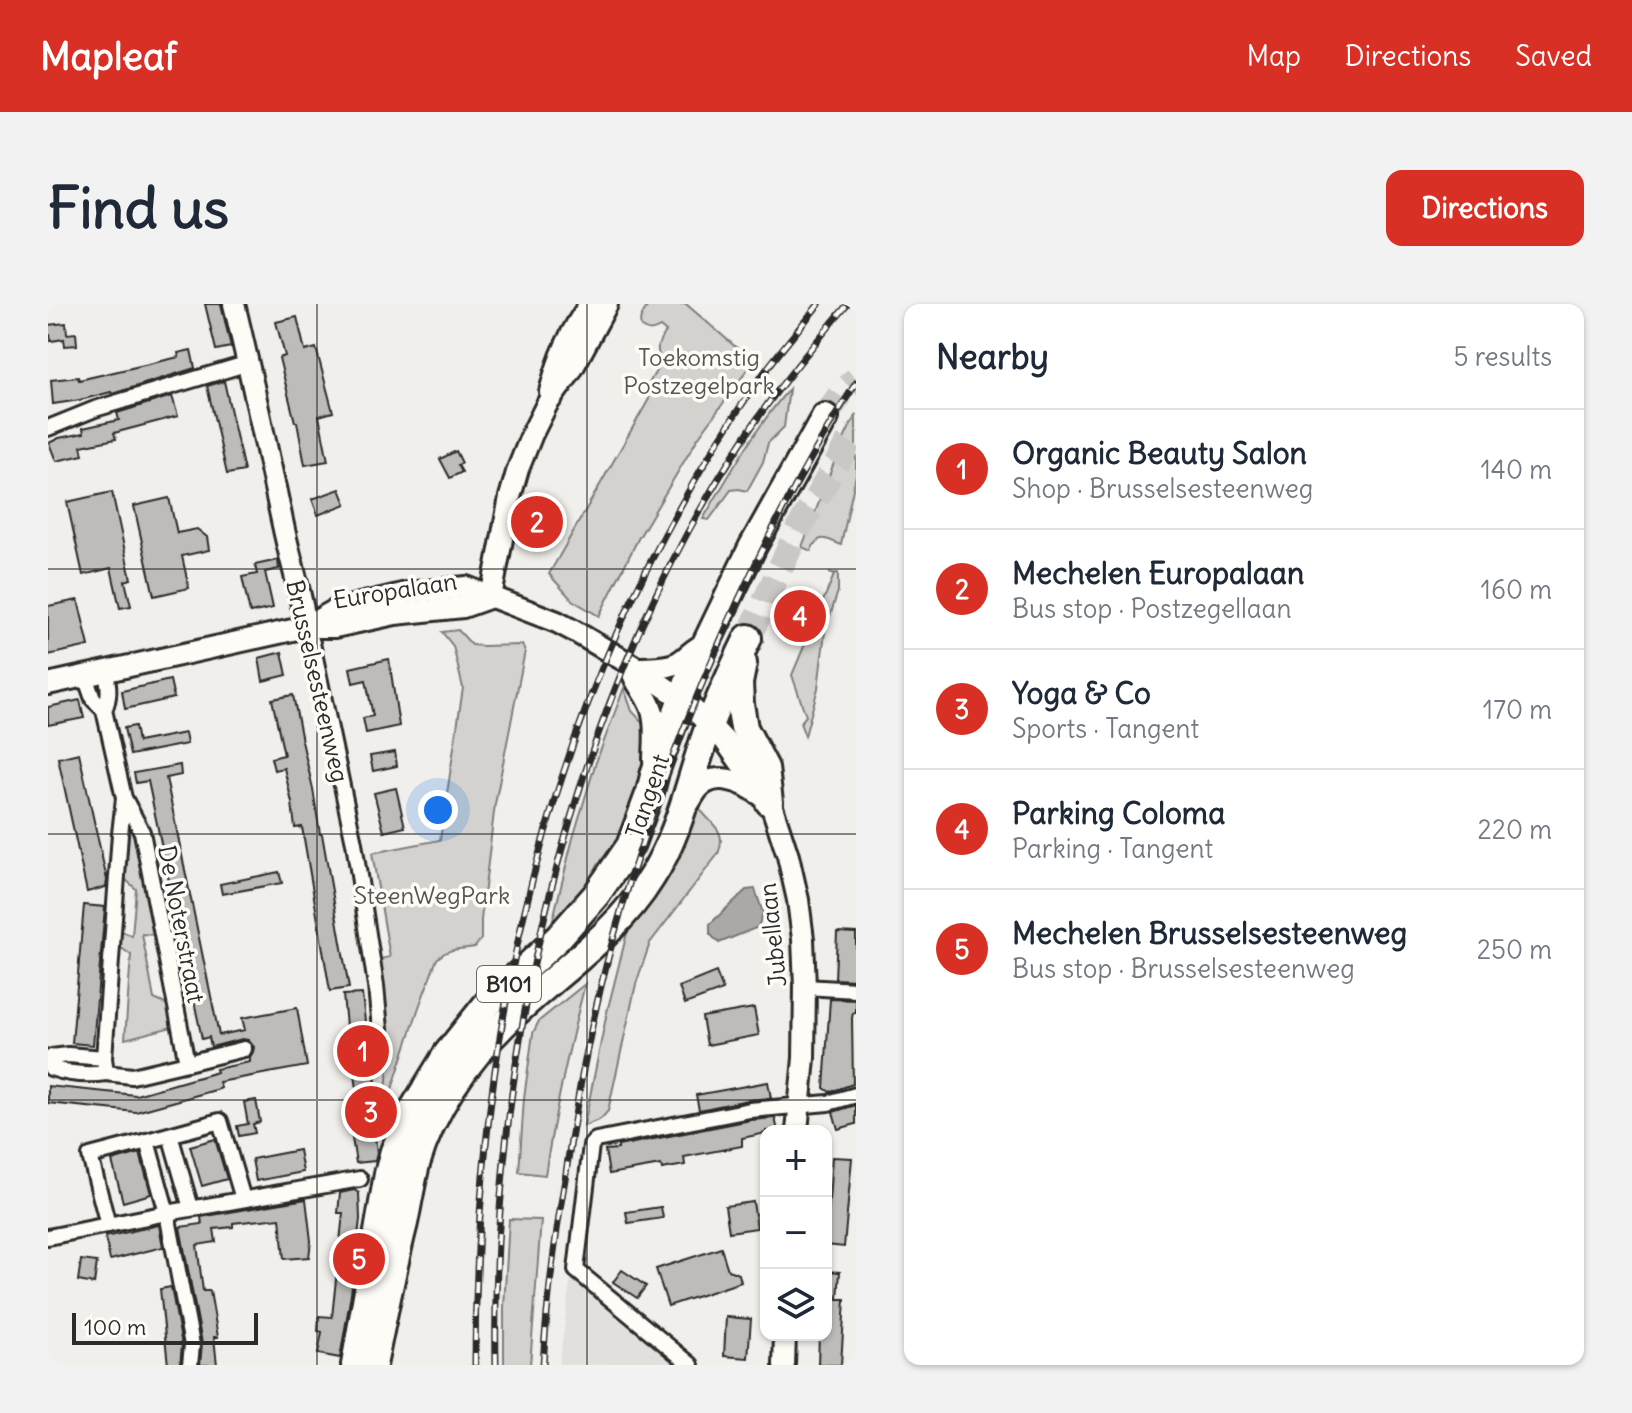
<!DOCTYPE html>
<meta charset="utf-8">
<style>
:root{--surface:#fff;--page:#f2f2f3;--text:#1f2937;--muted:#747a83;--line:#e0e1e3;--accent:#d93025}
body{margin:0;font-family:Delius,sans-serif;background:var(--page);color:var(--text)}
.controls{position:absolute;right:24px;bottom:24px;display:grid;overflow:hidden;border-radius:16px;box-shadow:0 2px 6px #0004}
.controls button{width:72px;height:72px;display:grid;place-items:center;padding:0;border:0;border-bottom:2px solid var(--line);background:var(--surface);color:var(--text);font:40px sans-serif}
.scale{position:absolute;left:24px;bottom:20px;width:186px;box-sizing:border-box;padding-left:8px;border:4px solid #2b2b2b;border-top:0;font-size:22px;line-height:28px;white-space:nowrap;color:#2b2b2b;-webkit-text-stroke:6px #fdfcf7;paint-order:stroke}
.you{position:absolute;left:390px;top:506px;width:28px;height:28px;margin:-20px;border:6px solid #fff;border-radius:50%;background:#1a73e8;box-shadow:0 0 0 12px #1a73e833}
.badge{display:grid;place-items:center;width:52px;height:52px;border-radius:50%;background:var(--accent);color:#fff;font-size:26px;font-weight:700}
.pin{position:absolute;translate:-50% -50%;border:4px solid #fff;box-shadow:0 2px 8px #0006}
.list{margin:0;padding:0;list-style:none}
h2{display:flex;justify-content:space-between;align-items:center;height:104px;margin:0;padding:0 32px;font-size:34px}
h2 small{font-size:26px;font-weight:400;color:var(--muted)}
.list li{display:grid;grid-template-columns:52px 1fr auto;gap:24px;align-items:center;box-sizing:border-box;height:120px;padding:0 32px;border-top:2px solid var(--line)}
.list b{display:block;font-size:30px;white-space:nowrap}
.list p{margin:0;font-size:26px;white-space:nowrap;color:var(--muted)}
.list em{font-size:26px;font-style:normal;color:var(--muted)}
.icon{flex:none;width:44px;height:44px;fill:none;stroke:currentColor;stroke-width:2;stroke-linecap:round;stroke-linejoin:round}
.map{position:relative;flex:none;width:808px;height:1061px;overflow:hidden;border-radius:16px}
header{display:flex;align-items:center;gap:48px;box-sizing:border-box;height:112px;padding:0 40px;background:var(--accent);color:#fff}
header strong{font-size:38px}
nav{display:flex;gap:44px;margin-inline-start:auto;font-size:28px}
.intro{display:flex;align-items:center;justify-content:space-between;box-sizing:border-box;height:192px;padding:0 48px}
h1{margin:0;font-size:56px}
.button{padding:20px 36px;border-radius:16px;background:var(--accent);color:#fff;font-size:28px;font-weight:700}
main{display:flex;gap:48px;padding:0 48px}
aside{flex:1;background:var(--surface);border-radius:16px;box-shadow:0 2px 6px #0004}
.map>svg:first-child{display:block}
.built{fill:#e1e0dc}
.green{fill:#d3d2cf;stroke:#7f7e7d;stroke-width:2}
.water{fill:#aaa9a7;stroke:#777775;stroke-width:2}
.building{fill:#bdbcb8;stroke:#2b2b2b;stroke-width:2}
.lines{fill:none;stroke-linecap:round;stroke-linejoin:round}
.highway-tunnel{stroke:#c9c8c5;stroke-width:26;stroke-dasharray:26 13;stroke-linecap:butt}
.street-casing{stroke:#2b2b2b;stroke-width:20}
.secondary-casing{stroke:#2b2b2b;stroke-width:26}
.highway-casing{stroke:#2b2b2b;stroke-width:32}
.street{stroke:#fdfcf7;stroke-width:14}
.secondary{stroke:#fdfcf7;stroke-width:20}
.highway{stroke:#fdfcf7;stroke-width:26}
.rail-casing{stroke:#2b2b2b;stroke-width:7}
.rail{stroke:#fdfcf7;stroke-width:4;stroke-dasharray:12;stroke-linecap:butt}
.grid{fill:none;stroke:#2b2b2b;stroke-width:2;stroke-opacity:0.55}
.labels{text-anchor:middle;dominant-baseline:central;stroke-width:7;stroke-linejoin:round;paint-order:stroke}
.shield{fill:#fdfcf7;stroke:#6a6a68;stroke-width:2}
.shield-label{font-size:22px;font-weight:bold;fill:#2b2b2b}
.park-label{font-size:24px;fill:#555554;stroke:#fdfcf7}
.street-label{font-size:24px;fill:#2b2b2b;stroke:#fdfcf7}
</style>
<header>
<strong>Mapleaf</strong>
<nav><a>Map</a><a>Directions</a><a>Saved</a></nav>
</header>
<div class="intro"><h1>Find us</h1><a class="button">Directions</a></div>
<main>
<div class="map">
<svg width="808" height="1061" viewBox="0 0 808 1061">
<rect width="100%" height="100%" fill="#f0efeb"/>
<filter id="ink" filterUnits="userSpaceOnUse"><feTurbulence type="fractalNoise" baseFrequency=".0125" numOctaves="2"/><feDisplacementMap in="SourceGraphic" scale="16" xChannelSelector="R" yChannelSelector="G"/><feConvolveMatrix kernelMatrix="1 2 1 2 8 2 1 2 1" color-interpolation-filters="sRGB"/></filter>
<g filter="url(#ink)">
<!-- built -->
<path class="built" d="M523,973L635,1061H511Z"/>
<!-- green -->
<g class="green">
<path d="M601,0H638L705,58L650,134L590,235L551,312L524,296L501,270L601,95C597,75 608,73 613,56C607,45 610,38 618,28L612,23C605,27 600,28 593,23C590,14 596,8 601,0Z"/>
<path d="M741,85L736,123L720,139L715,158L699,187L691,185L683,186L661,216L655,215C682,170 707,124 741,85Z"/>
<path d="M808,110V171L793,241C778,234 770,229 763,247L754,243L790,148Z"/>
<path d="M781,269H790V287L777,328L770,384L757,432L752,419L758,412L744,371L786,271Z"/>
<path d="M410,326L424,341L435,342L474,341L477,347L447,500L433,616V635L427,643C412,646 401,643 389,655L371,703L343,788H338L341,750L328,656L342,653L324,549L392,536L415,384L405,342L394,328Z"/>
<path d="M576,384L584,407L597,421L602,436L587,498L566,546L551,571L502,627L525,534L547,461Z"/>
<path d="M649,500C659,520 681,523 670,550L602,639L588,680L560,807L553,815L536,822L559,708L580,625L599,600Z"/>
<path d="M81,525L85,529L106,631L94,630L106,695L120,701L124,723L77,735L83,651L72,643V626L84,632L88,585L77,575L78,530Z"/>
<path d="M537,680C521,743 507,806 497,871L471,868L476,794L485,729L491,717Z"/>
<path d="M461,915L493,916L482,1061H456V1003Z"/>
</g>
<!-- water -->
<path class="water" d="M707,585L715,609L710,623L671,639L662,630V620L698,586Z"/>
<!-- building -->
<g class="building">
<path d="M157,0H173L183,43L168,46Z"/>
<path d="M249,13L257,47L268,44L285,108L271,112L280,157L257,161L249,118H247L231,54L237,52L228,18Z"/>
<path d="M18,19L19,30L28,29L29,41L17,42L16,35L3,37L2,31H0V21Z"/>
<path d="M143,46L147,64L64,90L63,88L32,96L5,100L3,76L30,73L31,76L131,53L130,49Z"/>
<path d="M176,77L196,167L179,170L159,82Z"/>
<path d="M124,92L130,112L66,129L68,135L33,142L35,151L8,157L1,139L11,134L36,129L35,124L71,116L69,109Z"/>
<path d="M408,147L414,159L410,161L414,168L402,174L392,155Z"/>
<path d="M292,185L298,200L270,211L264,195Z"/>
<path d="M64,188L83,275L77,277L83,302L72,304L63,264L35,271L19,198Z"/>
<path d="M121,194L129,229L149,225L159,233L161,246L134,252L141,284L106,292L86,202Z"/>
<path d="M230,256L231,265L217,268L225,304L202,309L194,273L209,270L207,261Z"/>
<path d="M30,296L41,342L0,351V302Z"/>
<path d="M234,348L239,371L215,377L211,354Z"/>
<path d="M341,355L351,422L318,429L315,414L325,412L318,376L305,379L302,364Z"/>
<path d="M122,376L126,394L77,405L74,387Z"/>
<path d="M245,391L254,437L265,485L272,530H274L301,684L282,687L254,523L247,524L244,499L236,464L226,466L223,454L236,451L224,395Z"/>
<path d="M32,396L36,414L0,421V403Z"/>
<path d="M87,422L90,438L137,429L139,440L82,451L76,424Z"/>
<path d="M347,448L349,462L325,467L322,452Z"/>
<path d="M31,449L59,576L58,583L39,588L10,454Z"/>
<path d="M132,461L133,471L118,474L171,731L197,726L194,714L249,704L259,762L171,778L173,784L171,785L88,808L0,799V782L88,791L169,768L168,765L202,758V753L205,748L206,743L200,736L194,735L163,743L161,733L154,735L100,477L88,479L86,469Z"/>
<path d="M348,484L357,523L336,528L326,489Z"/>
<path d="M231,568L234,579L174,590L172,580Z"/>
<path d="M36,601L57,603L45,741L24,739Z"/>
<path d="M789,628L808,629V676L787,675Z"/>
<path d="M668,668L675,686L637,700L631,683Z"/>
<path d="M314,690L322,762L326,761L327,764L330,825L326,826L329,849L327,857L308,859L303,828L314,827L305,753H301L295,691Z"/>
<path d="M782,695L808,696V709H805L804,714L805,780L782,788L776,784Z"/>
<path d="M706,704L711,731L659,741L654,713Z"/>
<path d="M720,778L723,794L700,796L651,806L648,791Z"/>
<path d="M208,796L212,818L205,820L207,829L191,832L189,822L200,820L196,798Z"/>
<path d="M808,801V820L790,825L785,808Z"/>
<path d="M727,814L730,827H718V829L694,834V842L636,853L637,861L614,865L613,861L561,870L557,846L570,845V842L703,816Z"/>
<path d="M167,835L179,875L154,882L142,842Z"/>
<path d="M251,846L255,868L208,877L204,855Z"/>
<path d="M92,849L103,890L75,898L64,857Z"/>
<path d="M784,853L804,854L796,943L778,941Z"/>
<path d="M306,886L311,889L312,915L303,990L292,1054L270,1050L274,1028L270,1027L271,1012L284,1013L295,909H290L292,889Z"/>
<path d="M258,895L263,937L261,953L236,955L232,914L185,919V923L166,925L168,938L149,941L155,987H162L170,1033H166L169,1061H152L154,1039L132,923L154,920L153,913Z"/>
<path d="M705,898L709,924L681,928L677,902Z"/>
<path d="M613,903L615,914L580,919L578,908Z"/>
<path d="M111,921L115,943L62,956L57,933Z"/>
<path d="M673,944L680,966L691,970L693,978L620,1002L608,965Z"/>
<path d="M33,956L49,958L46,980L30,977Z"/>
<path d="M574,966L598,982L589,994L565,978Z"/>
<path d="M778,967L792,968L790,995H797L793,1061H770L771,1031H778Z"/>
<path d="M123,983L134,1041L132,1061H120L112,985Z"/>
<path d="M678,1013L703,1015L700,1054L676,1052Z"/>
</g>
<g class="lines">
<!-- highway-tunnel -->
<g class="highway-tunnel">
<path d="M777,113L794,88L808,75"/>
<path d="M700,334L750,226L808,126"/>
</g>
<!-- street casing -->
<g class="street-casing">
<g id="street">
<path d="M0,124L47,105L201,59"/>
<path d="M258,323L264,339L306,539L328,682L335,758"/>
<path d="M37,372L45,395L56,406L76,494L94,528L139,759L84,772L58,769L56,754L72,530L76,494"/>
<path d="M56,406C62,393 62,382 57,368"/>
<path d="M757,683L808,686"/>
<path d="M56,754L20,751L4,753L3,764C21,770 39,772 58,769"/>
<path d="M139,759L196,745"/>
<path d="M122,831L143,904"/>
<path d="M99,837L172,817L195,895"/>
<path d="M60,921L42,852L99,837L119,909L144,1041L142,1061"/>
<path d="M0,933L119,909L312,875"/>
<path d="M643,1061L528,966L543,841L548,836L702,806L780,799L808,791"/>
</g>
</g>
<!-- secondary casing -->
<g class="secondary-casing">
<g id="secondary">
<path d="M186,0C204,73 219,147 235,221C242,255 253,288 258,323"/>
<path d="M502,88C511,53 521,30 542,0"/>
<path d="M443,293L462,193L470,165L484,130L499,100L523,67L559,0"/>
<path d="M258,323L284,308L308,301L359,289L418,283L509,318L526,327L589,364L634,395L661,420L677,437L724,503L740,552L750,596L755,635L757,683L756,754L749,827"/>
<path d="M582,360C586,380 598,388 604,406C609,421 606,442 606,457"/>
<path d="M589,364C602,363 617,365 629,359C640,353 645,344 657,340"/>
<path d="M0,380L258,323H287L347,310L415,303L443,293"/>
<path d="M639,502C643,496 646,490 650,485C667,466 695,478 711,490"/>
<path d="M736,1061L737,1031"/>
</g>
</g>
<!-- highway casing -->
<g class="highway-casing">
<g id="highway">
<path d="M695,359L691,379L692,400L696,424L717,464L721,498"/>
<path d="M307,1061L340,870L346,847L364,807L399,750L439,700L510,634L548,591L582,542L602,488L607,468L641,375L705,242L777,113"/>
<path d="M325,1061C335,1013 344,966 356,919C360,900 363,880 368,860C385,804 420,754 462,714C510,668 568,631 603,574C633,528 642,473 661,422C672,392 686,363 700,334"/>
</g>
</g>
<!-- street -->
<use href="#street" class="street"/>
<!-- secondary -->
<use href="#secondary" class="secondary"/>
<!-- highway -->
<use href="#highway" class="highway"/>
<!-- rail casing -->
<g class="rail-casing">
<g id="rail">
<path d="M427,1061C427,761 485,462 634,199C657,157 683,115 711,76C729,50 751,25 771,0"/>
<path d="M448,1061C442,751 522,400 693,139C725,89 762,45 800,0"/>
<path d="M495,1061C499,996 507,933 518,869C529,793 543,717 563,643C587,553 618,466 654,380C697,276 747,174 808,79"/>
</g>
</g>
<!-- rail -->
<use href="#rail" class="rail"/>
</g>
</g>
<!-- grid -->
<path class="grid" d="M269,0V1061M539,0V1061M0,265H808M0,530H808M0,796H808"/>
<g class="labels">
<!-- shield labels -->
<rect class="shield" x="429" y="662" width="64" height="36" rx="6"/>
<g class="shield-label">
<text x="461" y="680">B101</text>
</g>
<!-- park labels -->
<g class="park-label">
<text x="651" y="53">Toekomstig<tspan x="651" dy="28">Postzegelpark</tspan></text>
<text x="384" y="591">SteenWegPark</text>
</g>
<!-- street labels -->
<g class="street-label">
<text transform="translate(347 286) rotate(-9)">Europalaan</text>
<text transform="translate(270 377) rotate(77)">Brusselsesteenweg</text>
<text transform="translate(599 492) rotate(-71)">Tangent</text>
<text transform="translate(134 620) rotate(79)">De Noterstraat</text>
<text transform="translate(724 631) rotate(-96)">Jubellaan</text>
</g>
</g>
</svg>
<div class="controls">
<button>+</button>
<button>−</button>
<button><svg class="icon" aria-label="layers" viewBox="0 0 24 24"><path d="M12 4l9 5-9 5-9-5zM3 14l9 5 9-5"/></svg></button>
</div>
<div class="scale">100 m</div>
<div class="you"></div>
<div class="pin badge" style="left:315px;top:747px">1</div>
<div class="pin badge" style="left:489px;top:218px">2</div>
<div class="pin badge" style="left:323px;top:808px">3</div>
<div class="pin badge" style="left:752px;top:312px">4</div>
<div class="pin badge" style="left:311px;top:955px">5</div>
</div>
<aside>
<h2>Nearby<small>5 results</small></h2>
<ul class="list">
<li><span class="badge">1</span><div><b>Organic Beauty Salon</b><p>Shop · Brusselsesteenweg</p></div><em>140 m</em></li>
<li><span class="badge">2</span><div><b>Mechelen Europalaan</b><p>Bus stop · Postzegellaan</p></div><em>160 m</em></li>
<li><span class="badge">3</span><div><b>Yoga &amp; Co</b><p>Sports · Tangent</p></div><em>170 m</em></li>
<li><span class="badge">4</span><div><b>Parking Coloma</b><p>Parking · Tangent</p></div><em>220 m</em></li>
<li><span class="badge">5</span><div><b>Mechelen Brusselsesteenweg</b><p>Bus stop · Brusselsesteenweg</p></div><em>250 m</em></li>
</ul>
</aside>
</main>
